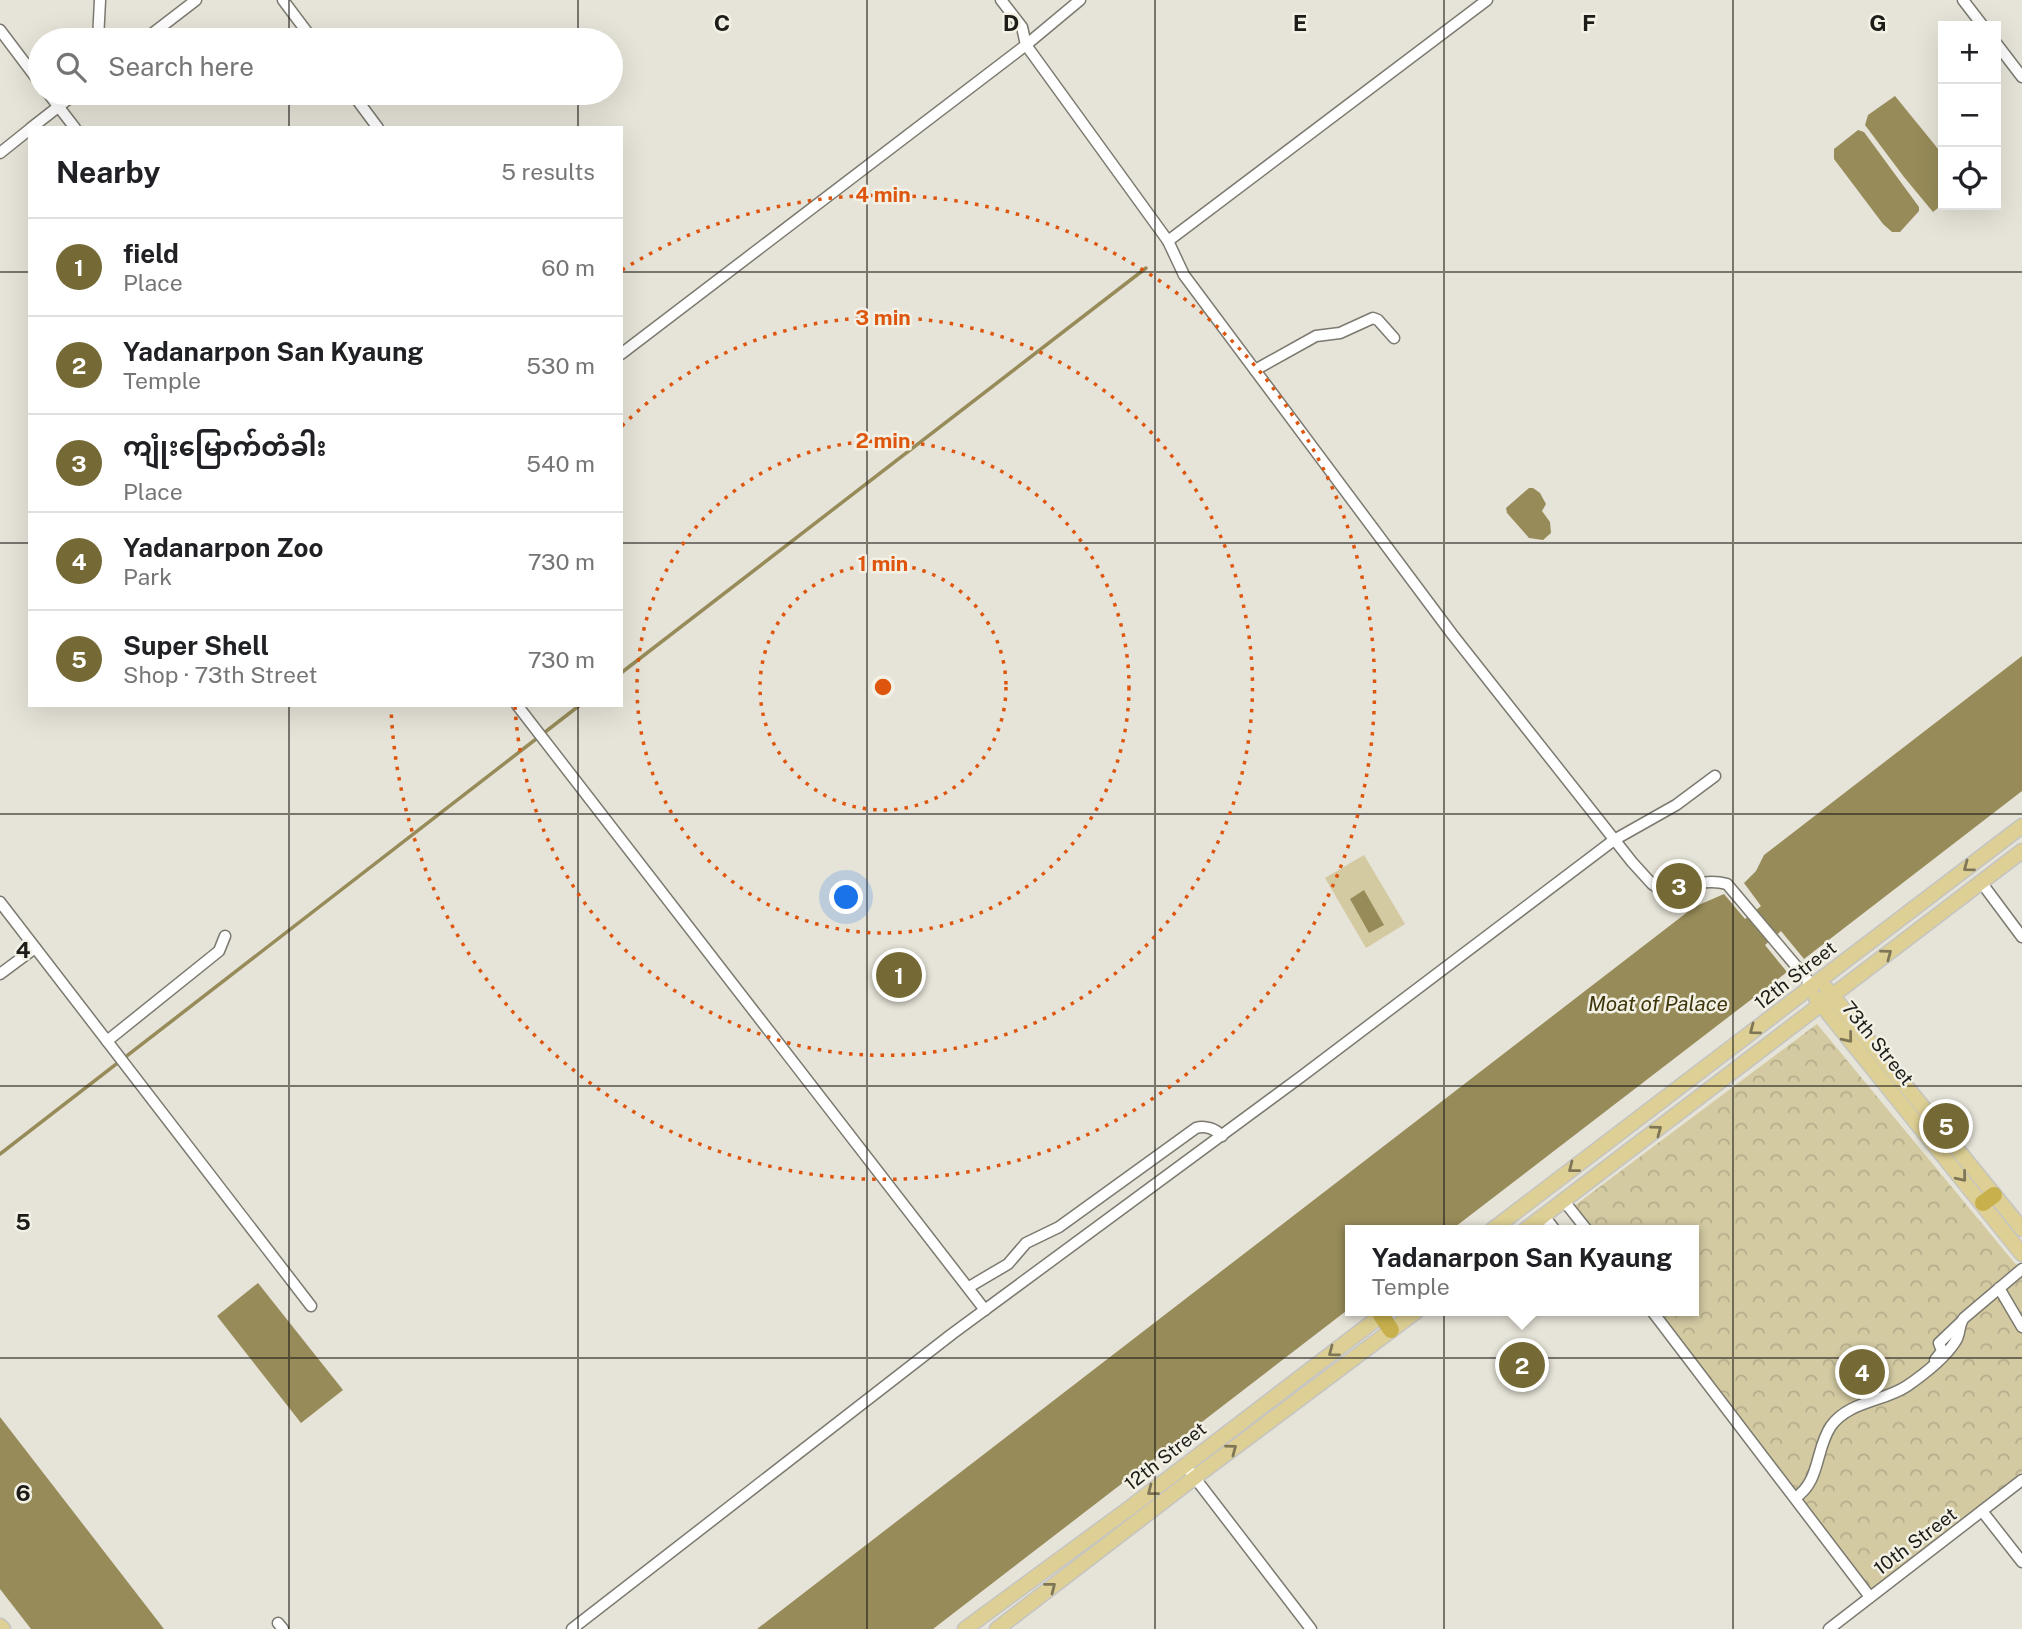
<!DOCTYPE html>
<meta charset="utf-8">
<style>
:root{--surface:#fff;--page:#f6f6f6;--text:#202124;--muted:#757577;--line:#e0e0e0;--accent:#756936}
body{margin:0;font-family:"Public Sans","Noto Sans Myanmar",sans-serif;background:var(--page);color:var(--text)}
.controls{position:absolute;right:21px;top:21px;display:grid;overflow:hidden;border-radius:0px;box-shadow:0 7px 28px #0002}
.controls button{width:63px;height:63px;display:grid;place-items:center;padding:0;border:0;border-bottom:2px solid var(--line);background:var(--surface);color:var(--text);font:35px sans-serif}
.you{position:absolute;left:847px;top:898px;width:24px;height:24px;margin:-18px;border:5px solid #fff;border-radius:50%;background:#1a73e8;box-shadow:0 0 0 10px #1a73e833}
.badge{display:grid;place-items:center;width:46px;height:46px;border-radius:50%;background:var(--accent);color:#fff;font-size:23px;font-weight:700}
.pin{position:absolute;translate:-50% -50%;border:4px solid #fff;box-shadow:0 2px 7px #0006}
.popup{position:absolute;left:1345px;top:1225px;width:354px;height:91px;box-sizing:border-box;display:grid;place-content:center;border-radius:0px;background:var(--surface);filter:drop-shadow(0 2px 5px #0005);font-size:23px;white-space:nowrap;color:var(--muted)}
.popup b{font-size:26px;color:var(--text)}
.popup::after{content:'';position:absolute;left:50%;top:100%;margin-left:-14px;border:14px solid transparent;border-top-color:var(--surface)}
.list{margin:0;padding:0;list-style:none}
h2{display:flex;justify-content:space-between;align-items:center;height:91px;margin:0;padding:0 28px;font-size:30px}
h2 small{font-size:23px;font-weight:400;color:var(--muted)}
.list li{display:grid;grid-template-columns:46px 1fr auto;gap:21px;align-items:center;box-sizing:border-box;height:98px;padding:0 28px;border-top:2px solid var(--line)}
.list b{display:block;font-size:26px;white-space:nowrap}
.list p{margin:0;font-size:23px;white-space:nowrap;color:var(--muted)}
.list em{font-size:23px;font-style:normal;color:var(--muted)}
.icon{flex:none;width:38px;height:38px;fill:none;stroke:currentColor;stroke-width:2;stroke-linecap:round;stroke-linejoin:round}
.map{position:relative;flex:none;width:2022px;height:1629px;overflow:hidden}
.search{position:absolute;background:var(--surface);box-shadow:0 7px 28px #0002;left:28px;top:28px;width:595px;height:77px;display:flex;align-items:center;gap:18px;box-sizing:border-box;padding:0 24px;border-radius:38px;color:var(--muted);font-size:26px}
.panel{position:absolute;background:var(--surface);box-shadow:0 7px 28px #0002;left:28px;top:126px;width:595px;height:581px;border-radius:0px}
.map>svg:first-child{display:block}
.forest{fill:url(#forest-crowns)}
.pitch{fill:#d3caa2}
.water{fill:#978b59}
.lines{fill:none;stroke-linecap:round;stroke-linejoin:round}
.stream{stroke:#978b59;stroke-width:3.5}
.minor-casing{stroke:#7c7a70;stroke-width:13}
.major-casing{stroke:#c4c4c3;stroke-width:17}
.highway-casing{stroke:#c4c4c3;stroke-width:18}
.minor{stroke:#fff;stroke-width:10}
.major{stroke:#ded094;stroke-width:14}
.highway{stroke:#c8b14d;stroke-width:16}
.oneway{stroke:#7e7656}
.grid{fill:none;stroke:#1d1c18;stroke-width:2;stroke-opacity:0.55}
.ring{fill:none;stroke:#de560d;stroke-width:3.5;stroke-dasharray:3.5 7}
.labels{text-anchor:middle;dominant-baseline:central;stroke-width:5;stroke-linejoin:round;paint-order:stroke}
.street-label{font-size:19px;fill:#1d1c18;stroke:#f3f1e5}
.water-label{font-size:21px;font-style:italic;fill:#3f360b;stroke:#f3f1e5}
.grid-label{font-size:23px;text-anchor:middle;font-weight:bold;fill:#1d1c18;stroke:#f3f1e5;stroke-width:5;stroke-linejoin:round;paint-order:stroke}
.centre{fill:#de560d;stroke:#f3f1e5;stroke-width:3.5}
.ring-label{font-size:21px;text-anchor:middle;font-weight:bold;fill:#de560d;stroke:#f3f1e5;stroke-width:5;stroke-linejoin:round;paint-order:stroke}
</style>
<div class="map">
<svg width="2022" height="1629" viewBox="0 0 2022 1629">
<defs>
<pattern id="forest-crowns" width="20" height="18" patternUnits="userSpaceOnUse" patternTransform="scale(1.75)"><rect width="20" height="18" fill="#d3caa2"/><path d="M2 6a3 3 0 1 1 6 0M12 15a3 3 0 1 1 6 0" fill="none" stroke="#b5ad8b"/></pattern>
</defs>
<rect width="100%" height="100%" fill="#e6e3d8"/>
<!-- forest -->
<path class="forest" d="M1817,1024L2022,1272V1472L1871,1592L1655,1311H1694V1230H1593L1574,1206Z"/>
<!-- pitch -->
<path class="pitch" d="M1364,855L1405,924L1366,948L1325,878Z"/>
<!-- water -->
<g class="water">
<path d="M1895,96L1943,155V204L1933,212L1904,177L1865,125L1868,115Z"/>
<path d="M1858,130L1864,132L1919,207V211L1900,232H1892L1883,224L1834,159V149Z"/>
<path d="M1529,488H1533L1540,493L1546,504L1542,511L1550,522L1551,533L1543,540L1529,538L1507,513L1506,508Z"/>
<path d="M2022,656V791L1804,959L1781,931L1765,945L1787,972L1451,1230H1350V1308L933,1629H757L1694,907L1724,894L1745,919L1761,906L1744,883L1756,871L1764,855Z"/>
<path d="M1364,890L1384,925L1369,933L1350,899Z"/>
<path d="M258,1283L343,1390L301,1423L217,1316Z"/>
<path d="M0,1417L164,1629H31L0,1589Z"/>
</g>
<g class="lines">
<!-- stream -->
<g class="stream">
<path d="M621,673L1146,268"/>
<path d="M0,1154L580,705"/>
</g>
<!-- minor casing -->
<g class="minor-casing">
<g id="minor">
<path d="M283,0L313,40"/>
<path d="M1001,0L1022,27L1026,45L1168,241L1184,275L1452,634L1632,862L1652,884L1665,893C1685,886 1706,878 1727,884L1807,979L1809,989"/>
<path d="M1963,0L1983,26"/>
<path d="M0,30L40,83"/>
<path d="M98,40L100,0"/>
<path d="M144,40L196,0"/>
<path d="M1996,43L2022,77"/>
<path d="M48,93L75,128"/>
<path d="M352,93L378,128"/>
<path d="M31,128L76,93"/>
<path d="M0,153L30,129"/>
<path d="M1168,241L1487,0"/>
<path d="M621,354L1026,45L1080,0"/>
<path d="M1255,370L1316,336L1340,333L1373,318L1378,320L1394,338"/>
<path d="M517,705L985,1310"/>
<path d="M1981,882L2022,937"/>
<path d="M0,902L311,1306"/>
<path d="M0,974L35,948"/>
<path d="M107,1041L219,951L225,936"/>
<path d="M1564,1201L1587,1230"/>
<path d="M1544,1216L1555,1230"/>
<path d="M969,1287L1008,1264L1026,1243L1059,1227L1196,1128C1205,1125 1216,1129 1222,1136"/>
<path d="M1999,1288L2022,1327"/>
<path d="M1652,1311L1870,1597"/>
<path d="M1935,1360L1942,1351L1939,1343L1960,1323"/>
<path d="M1185,1465L1311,1629"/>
<path d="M1795,1498C1821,1481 1815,1449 1831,1426C1849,1401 1883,1402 1907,1386C1923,1375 1944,1359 1955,1342C1961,1334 1958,1325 1964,1318L2022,1269"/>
<path d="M1982,1511L2022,1562"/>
<path d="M278,1623L283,1629"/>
<path d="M572,1629L952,1334L1302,1076L1614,840L1676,805L1715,776"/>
<path d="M1829,1629L2022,1480"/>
</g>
</g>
<!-- major casing -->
<g class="major-casing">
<g id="major">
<path d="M1827,989L2022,1229"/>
<path d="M1816,998L2022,1254"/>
<path d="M1492,1230L2022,826"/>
<path d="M1525,1230L2022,851"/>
<path d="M0,1626L3,1629"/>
<path d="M965,1629L1131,1507L1387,1311"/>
<path d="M997,1629L1194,1478L1417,1311"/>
</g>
</g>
<!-- highway casing -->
<g class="highway-casing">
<g id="highway">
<path d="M1983,1203L1994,1195"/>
<path d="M1381,1315L1391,1330"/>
</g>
</g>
<!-- minor -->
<use href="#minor" class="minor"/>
<!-- major -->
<use href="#major" class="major"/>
<!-- highway -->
<use href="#highway" class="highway"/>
</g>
<!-- one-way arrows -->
<defs><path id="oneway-chevron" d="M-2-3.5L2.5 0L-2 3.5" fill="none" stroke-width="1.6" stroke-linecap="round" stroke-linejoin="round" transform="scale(1.75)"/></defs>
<g class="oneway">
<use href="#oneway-chevron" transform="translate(1968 867) rotate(143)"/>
<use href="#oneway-chevron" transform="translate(1887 954) rotate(-37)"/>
<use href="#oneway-chevron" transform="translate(1754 1030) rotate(143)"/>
<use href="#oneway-chevron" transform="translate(1848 1038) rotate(51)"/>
<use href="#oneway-chevron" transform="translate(1657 1130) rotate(-37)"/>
<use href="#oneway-chevron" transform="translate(1573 1168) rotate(142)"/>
<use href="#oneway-chevron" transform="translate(1962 1177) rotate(51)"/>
<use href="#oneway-chevron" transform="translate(1333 1352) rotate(143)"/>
<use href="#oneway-chevron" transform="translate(1232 1449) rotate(-37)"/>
<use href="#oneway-chevron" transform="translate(1152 1491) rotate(142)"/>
<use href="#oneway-chevron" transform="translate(1051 1587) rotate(-38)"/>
</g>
<!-- grid -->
<path class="grid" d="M289,0V40M578,0V40M867,0V1629M1155,0V1629M1444,0V1629M1733,0V1629M289,93V128M578,93V128M0,272H30M621,272H2022M0,543H30M621,543H2022M289,705V1629M578,705V1629M0,814H2022M0,1086H2022M0,1358H2022"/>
<!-- distance rings -->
<g class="ring">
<circle cx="883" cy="687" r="123"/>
<circle cx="883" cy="687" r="246"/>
<path d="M622 426A369 369 0 1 1 515 706"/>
<path d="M622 270A492 492 0 1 1 391 708"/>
</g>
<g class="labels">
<!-- street labels -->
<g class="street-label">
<text transform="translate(1795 975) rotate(-38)">12th Street</text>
<text transform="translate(1878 1043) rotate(51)">73th Street</text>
<text transform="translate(1165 1456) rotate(-38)">12th Street</text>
<text transform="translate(1915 1541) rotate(-37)">10th Street</text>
</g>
<!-- water labels -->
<g class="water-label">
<text x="1658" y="1003">Moat of Palace</text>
</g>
</g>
<g class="grid-label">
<text x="722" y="31">C</text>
<text x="1011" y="31">D</text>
<text x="1300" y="31">E</text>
<text x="1589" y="31">F</text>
<text x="1878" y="31">G</text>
<text x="23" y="958">4</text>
<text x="23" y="1230">5</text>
<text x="23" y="1501">6</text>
</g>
<circle cx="883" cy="687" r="10" class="centre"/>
<g class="ring-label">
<text x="883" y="202">4 min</text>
<text x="883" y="325">3 min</text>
<text x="883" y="448">2 min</text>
<text x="883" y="571">1 min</text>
</g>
</svg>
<div class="controls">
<button>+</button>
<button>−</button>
<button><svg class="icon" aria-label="locate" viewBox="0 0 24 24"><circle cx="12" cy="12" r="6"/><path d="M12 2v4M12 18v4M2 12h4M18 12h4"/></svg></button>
</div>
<div class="you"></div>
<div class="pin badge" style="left:899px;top:975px">1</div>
<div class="pin badge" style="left:1522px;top:1365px">2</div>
<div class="popup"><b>Yadanarpon San Kyaung</b>Temple</div>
<div class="pin badge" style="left:1679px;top:886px">3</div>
<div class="pin badge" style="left:1862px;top:1372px">4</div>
<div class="pin badge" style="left:1946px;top:1126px">5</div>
<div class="search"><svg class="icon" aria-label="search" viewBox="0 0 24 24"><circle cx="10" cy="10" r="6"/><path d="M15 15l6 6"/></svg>Search here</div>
<section class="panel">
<h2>Nearby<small>5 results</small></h2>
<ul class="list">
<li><span class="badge">1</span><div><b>field</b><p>Place</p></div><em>60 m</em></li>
<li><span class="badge">2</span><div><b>Yadanarpon San Kyaung</b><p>Temple</p></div><em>530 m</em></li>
<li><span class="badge">3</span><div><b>ကျုံးမြောက်တံခါး</b><p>Place</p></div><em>540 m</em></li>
<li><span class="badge">4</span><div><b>Yadanarpon Zoo</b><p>Park</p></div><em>730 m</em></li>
<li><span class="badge">5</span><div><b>Super Shell</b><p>Shop · 73th Street</p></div><em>730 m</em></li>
</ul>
</section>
</div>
